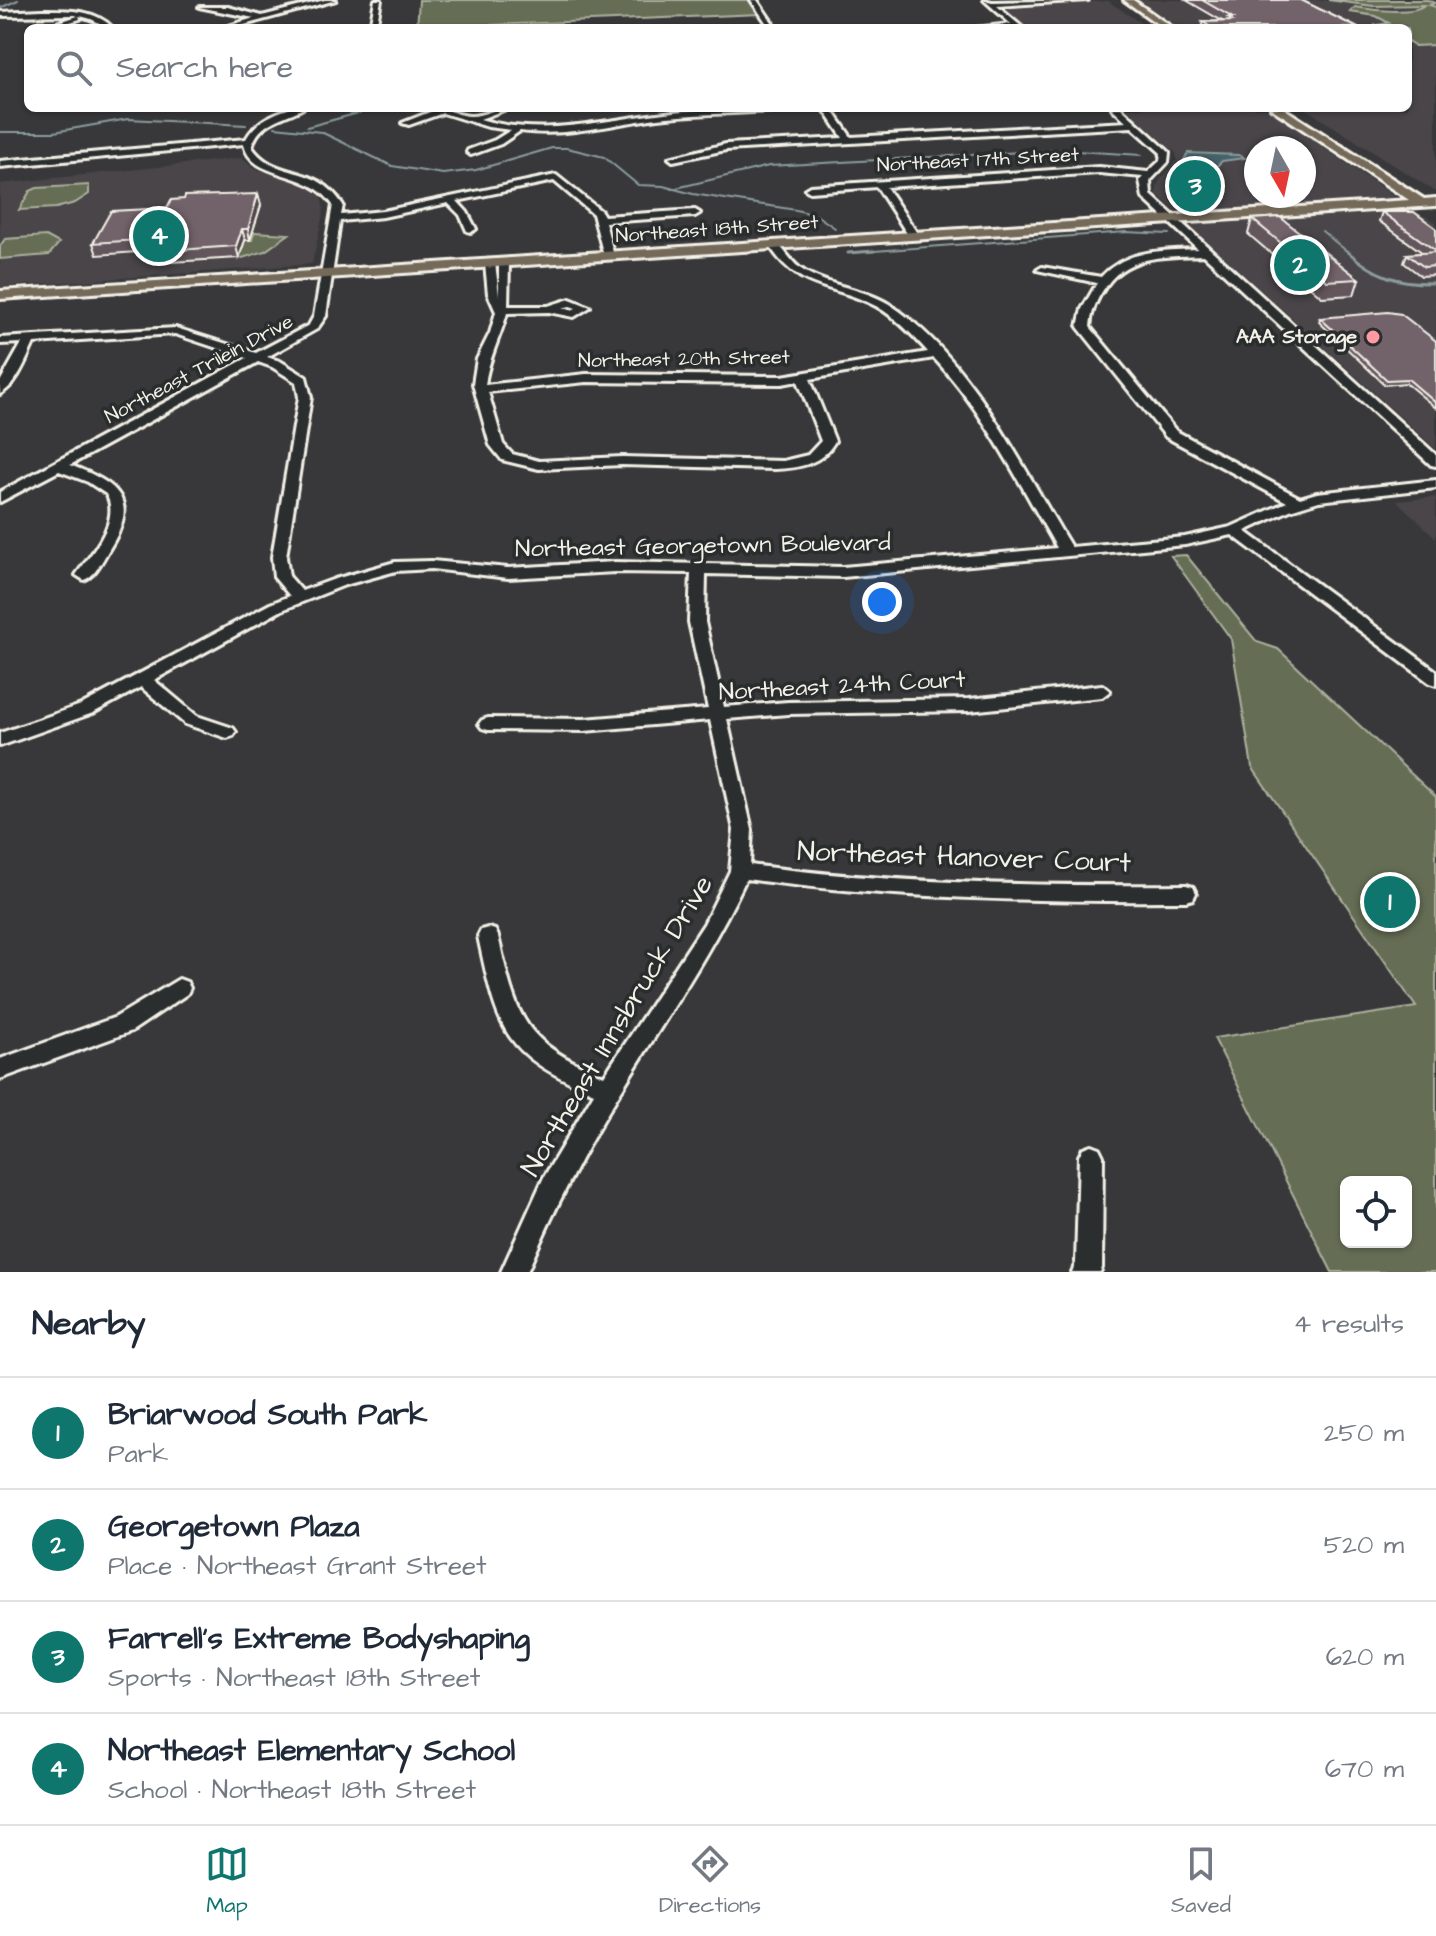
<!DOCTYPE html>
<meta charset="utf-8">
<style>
:root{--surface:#fff;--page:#f2f2f3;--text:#1f2937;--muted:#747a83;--line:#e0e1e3;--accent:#0f766e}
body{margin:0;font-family:"Architects Daughter",sans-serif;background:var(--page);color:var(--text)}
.controls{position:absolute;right:24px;bottom:24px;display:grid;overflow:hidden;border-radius:12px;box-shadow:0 2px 6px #0004}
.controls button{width:72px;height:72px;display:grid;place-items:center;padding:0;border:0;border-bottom:2px solid var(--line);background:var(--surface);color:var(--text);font:40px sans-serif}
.compass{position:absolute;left:1244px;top:136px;width:72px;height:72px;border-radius:50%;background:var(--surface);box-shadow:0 2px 6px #0004;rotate:171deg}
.you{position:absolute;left:882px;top:602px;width:28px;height:28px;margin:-20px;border:6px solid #fff;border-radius:50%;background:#1a73e8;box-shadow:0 0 0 12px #1a73e833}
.badge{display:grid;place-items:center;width:52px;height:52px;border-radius:50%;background:var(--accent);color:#fff;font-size:26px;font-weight:700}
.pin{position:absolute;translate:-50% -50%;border:4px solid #fff;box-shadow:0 2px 8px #0006}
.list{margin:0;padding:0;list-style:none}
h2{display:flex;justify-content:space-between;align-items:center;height:104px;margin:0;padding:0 32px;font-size:34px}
h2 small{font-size:26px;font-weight:400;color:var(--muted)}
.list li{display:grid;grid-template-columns:52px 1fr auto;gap:24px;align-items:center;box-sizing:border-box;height:112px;padding:0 32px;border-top:2px solid var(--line)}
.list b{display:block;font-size:30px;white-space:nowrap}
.list p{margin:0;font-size:26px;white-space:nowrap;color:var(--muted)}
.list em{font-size:26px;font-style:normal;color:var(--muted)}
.icon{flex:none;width:44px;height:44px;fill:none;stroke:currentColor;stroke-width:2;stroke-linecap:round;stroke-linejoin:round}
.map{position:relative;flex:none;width:1436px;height:1272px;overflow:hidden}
.search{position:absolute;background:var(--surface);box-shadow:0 2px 6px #0004;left:24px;right:24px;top:24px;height:88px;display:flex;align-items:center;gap:20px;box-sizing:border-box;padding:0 28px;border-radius:12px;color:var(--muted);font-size:30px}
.sheet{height:552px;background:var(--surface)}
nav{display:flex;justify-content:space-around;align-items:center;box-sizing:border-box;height:112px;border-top:2px solid var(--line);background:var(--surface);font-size:22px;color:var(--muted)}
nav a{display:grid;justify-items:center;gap:4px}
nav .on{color:var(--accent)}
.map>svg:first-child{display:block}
.built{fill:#494549;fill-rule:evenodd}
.green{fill:#656e54;stroke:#acb09e;stroke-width:2;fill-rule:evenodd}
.water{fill:#46646a;stroke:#8c9c9c;stroke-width:2}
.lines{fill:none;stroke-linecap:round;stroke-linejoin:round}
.stream-far1{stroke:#8c9c9c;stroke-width:2}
.stream{stroke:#8c9c9c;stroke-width:3}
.minor-casing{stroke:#f4f1e8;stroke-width:6}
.major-casing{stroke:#f4f1e8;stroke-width:6}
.minor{fill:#2a2d2e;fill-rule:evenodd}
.major{fill:#746a5a;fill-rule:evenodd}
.wall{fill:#62545c;stroke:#f4f1e8;stroke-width:2}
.shaded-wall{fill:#50454b;stroke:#f4f1e8;stroke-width:2}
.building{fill:#72626b;stroke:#f4f1e8;stroke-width:2}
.poi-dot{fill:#ff9aa2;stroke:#2a2d2e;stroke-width:3}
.labels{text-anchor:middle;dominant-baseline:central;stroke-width:7;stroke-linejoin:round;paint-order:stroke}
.far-street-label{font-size:20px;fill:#f4f1e8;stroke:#2a2d2e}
.far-poi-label{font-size:20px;font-weight:bold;fill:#f4f1e8;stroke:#2a2d2e;text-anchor:end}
.street-label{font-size:24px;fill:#f4f1e8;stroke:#2a2d2e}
.near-street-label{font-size:28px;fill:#f4f1e8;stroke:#2a2d2e}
</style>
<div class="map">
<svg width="1436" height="1272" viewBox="0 0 1436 1272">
<rect width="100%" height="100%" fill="#38383a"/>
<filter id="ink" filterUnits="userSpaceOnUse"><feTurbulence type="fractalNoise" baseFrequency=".0125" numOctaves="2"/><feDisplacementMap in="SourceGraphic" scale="16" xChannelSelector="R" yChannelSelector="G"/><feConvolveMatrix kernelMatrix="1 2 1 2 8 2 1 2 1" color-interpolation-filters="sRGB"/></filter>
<g filter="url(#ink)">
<!-- built -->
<g class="built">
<path d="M1137,0H1436V192L1304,108H1408V28H1181Z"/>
<path d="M1108,1L1148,28H1028L1000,6Z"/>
<path d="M1126,108H1266L1397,198L1178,214L1156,193L1159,181L1177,160L1176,153ZM1256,148H1304V196H1256Z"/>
<path d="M241,158L256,169L306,185L321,196L324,210L312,264L0,287V184Z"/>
<path d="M1414,211L1436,222V449L1188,224Z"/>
<path d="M1436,497V538L1397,501Z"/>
</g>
<!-- green -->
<g class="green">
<path d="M419,0H750L760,14L417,28Z"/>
<path d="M1328,0H1428L1435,3L1429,5L1436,7V45L1414,46L1408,42V28H1381L1376,25L1389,23L1376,16L1350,12L1355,7C1371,10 1413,15 1424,5L1373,6Z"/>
<path d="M89,185V194L75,203L56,208L19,210L30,191L37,188Z"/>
<path d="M254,232L289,234L265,251L239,259L245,240H252Z"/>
<path d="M46,236L59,243L49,255L0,259V246L5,239Z"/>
<path d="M1186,555L1257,642L1278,649L1436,797V1272H1332L1214,1038L1416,1007L1252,767L1231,639L1171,556ZM1346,1182H1406V1242H1346Z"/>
</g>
<!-- water -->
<path class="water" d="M1188,153L1239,155L1245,158L1222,161L1211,172H1177Z"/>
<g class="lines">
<!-- stream-far1 -->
<g class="stream-far1">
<path d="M0,8L18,0"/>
<path d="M275,127L321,132L392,166L443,174L476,170L552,148H567L604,157L638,185L663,186L693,194L796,210L816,215L835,228"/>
<path d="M307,127L377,108"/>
<path d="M0,132H54L128,119L246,125"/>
<path d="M672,189L769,166L1059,150L1142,155"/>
<path d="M1322,231L1349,253"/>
<path d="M848,253L1126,232L1169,234"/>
</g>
<!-- stream -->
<g class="stream">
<path d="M1347,251C1375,276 1398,284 1436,283"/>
<path d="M848,253L874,251"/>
</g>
<!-- minor casing -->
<g class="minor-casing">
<g id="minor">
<path d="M325,0H336L233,28H222L254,18L199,7H228L262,16Z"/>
<path d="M375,0H381L376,28H370Z"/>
<path d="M751,0H757L776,28H770Z"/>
<path d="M984,0L992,2L1088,0L997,6L1023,28H974L1011,24Z"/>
<path d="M42,10C67,10 95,9 113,28H106C98,21 90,18 79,16L80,19L50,28L47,26L78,16L75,15L0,16V12Z"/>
<path d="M291,108H303C284,119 258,121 252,147C275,181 316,162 343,205L341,215L383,211L556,175L601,211L604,216L695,210L700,213L695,216L605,222L614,256L609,259L604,256L593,214L554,181L457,201L467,212L476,229L471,232L467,231L460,215L448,203L383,217L340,221L326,316L317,329L267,357L280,361L306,377L311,397L286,557L289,576L302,591L335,579L395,562L432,561L508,568L615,562L843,567L1057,548C1019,483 986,414 934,358L810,379L835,441C822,464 800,468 775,469L622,465L539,469L502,460L490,445L473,384L477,359L490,333L496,312L488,294L485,263L490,260L495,263L499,296V262L504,259L509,262L508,306H548L570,299L590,307L574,317L549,312L507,313C500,338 488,359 485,385L586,374L782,376L928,352C913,335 896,317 876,306C832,283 799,292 769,245L774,242C785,248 791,264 804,271C830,287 863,288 889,304C970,356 1022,467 1071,547L1185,537L1231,527L1287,502L1166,437L1078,327L1082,309L1097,283L1037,270L1042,267L1101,277C1127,249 1162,251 1198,249L1143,198L1140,180L1143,177L1099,173L886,187L919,236L914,239L910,238L877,187L810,192L805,189L810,186L1099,167L1148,172L1160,161L1161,153L1132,127L726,150L673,161L669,158L726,144L843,138L823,108H831L851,137L1127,122L1112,108H1121L1169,152L1168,162L1150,181L1151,195L1436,455V466L1431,465L1204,255C1169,257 1129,253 1106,286C1097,298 1091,312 1090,327L1176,431L1300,498L1317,493L1436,480V488L1319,501L1290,510L1245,531L1436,671V685L1430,683L1232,535L1185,545L843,577L706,574L705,622L724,707L788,702L969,699L1102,685L1110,691L1102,697L969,711L788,714L727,719L752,830L750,865C895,884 1040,886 1186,885L1193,887L1196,893L1193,899L1186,901C1039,902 892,899 746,879C710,955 663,1022 619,1094C583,1151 554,1210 527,1272H501L544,1177L594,1093C502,1054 498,1030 478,936L481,930L488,928L495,930L498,936C517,1019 522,1042 604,1076L704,924L730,871L734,830L710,720L584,731L488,730L482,728L479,724L482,720L488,718L584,719L708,709L689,622L691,573L615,572L508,578L432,569L396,571L345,585L282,610L154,680L197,716L233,728L236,732L233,736L227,738L185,724L141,687L93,713L0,746V733L81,705L270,604L290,596L274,577L272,557L299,397L296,382L272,367L258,362L70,465C119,484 141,500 108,551C102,561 95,576 84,580L76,575C91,554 122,520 106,494L88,482L59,471L0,502V492L247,358L175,334L34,343C26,360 17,385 0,394V382L22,343L0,344V338L176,328L256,353L309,325L314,316L333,205C310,168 251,181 244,144L0,167V161L246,139C256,121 272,114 291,108ZM570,306L576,308L572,310L562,308ZM798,381L821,441L808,455L783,461L622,457L539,461L512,454L503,444L488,392L586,382L782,384Z"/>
<path d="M433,108C447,108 458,116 471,116C483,116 496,108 509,108L480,119C542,138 603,120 665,113C708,108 752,108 795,108L791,110C750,113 708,113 667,117C618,122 571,138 520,131L501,144L471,155L467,152L468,150L495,140L511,130L488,127L443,113L409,125L402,123L435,110Z"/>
<path d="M179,979L187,982L190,988L187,994L132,1031L0,1079V1059L116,1017Z"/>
<path d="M1091,1145L1099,1148L1103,1156L1102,1268L1100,1272H1072L1076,1263L1079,1156L1083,1148Z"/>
</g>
</g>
<!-- major casing -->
<g class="major-casing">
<g id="major">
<path d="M1124,0H1133L1173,28H1163Z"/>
<path d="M1271,108H1283L1424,199L1436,198V206L0,299V291L1409,200Z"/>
</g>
</g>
<!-- minor -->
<use href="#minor" class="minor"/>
<!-- major -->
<use href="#major" class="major"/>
</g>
<!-- wall -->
<g class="wall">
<path d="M1186,0H1301L1358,28H1201L1203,22L1222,21Z"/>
<path d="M258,194L261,205L250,240H245L239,258L153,263L150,251L97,255L93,243L167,208Z"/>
<path d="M1382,212L1436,228V275L1421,276L1404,263L1407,254L1423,253L1379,221Z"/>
<path d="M1252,219L1359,279L1354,295L1322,297L1248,234Z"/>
<path d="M1320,318L1436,341V408L1406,383L1385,385L1319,322Z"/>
</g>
<!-- shaded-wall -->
<g class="shaded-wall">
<path d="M258,194L261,205L250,240L248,229Z"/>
<path d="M242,229L245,240L239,258L236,246Z"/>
</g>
<!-- building -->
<g class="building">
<path d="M1202,0H1301L1358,28H1212L1203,22L1232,21L1228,18H1233Z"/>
<path d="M258,194L248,229H242L236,246L150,252L155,239L93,243L111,211L167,208L171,200L184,199L185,196Z"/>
<path d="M1382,212H1414L1436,228V251Z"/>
<path d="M1280,217L1359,279L1327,281L1252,219Z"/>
<path d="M1436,252V266L1424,267L1407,254Z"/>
<path d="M1388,312L1401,314L1436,341V403L1408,379L1387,380L1320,318Z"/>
</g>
</g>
<!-- markers -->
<circle class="poi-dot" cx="1373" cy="337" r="8"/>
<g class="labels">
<!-- far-street labels -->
<g class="far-street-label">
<text transform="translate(978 160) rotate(-3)">Northeast 17th Street</text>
<text transform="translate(717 229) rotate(-4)">Northeast 18th Street</text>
<text transform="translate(684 359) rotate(-1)">Northeast 20th Street</text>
<text transform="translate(199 369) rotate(-28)">Northeast Trilein Drive</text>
</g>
<!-- far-poi labels -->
<g class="far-poi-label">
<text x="1357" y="337">AAA Storage</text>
</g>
<!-- street labels -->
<g class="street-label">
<text transform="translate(703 546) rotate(-1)">Northeast Georgetown Boulevard</text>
<text transform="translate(842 686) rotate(-3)">Northeast 24th Court</text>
</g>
<!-- near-street labels -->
<g class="near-street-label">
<text transform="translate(964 857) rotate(2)">Northeast Hanover Court</text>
<text transform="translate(617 1026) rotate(-59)">Northeast Innsbruck Drive</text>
</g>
</g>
</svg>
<div class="controls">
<button><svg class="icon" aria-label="locate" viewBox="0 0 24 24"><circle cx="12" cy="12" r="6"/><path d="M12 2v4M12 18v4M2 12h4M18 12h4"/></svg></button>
</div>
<svg class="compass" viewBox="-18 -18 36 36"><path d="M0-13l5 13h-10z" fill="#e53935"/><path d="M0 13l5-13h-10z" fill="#747a83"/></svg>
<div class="you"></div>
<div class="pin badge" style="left:1390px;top:902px">1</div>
<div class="pin badge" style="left:1300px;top:265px">2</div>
<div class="pin badge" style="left:1195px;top:186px">3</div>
<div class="pin badge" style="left:159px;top:236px">4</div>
<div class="search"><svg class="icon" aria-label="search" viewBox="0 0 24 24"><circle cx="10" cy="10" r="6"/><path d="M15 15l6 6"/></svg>Search here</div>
</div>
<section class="sheet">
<h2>Nearby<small>4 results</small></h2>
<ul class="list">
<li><span class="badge">1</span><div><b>Briarwood South Park</b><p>Park</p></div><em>250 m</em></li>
<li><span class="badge">2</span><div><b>Georgetown Plaza</b><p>Place · Northeast Grant Street</p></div><em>520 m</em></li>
<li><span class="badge">3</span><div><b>Farrell's Extreme Bodyshaping</b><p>Sports · Northeast 18th Street</p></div><em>620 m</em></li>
<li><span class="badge">4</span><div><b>Northeast Elementary School</b><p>School · Northeast 18th Street</p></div><em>670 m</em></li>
</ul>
</section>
<nav>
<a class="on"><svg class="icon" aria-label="map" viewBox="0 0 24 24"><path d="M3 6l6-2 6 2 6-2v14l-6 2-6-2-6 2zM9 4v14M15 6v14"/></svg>Map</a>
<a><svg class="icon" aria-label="directions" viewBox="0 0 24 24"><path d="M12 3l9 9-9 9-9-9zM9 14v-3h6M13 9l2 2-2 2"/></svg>Directions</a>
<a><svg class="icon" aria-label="saved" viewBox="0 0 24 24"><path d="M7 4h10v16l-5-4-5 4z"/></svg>Saved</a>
</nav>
